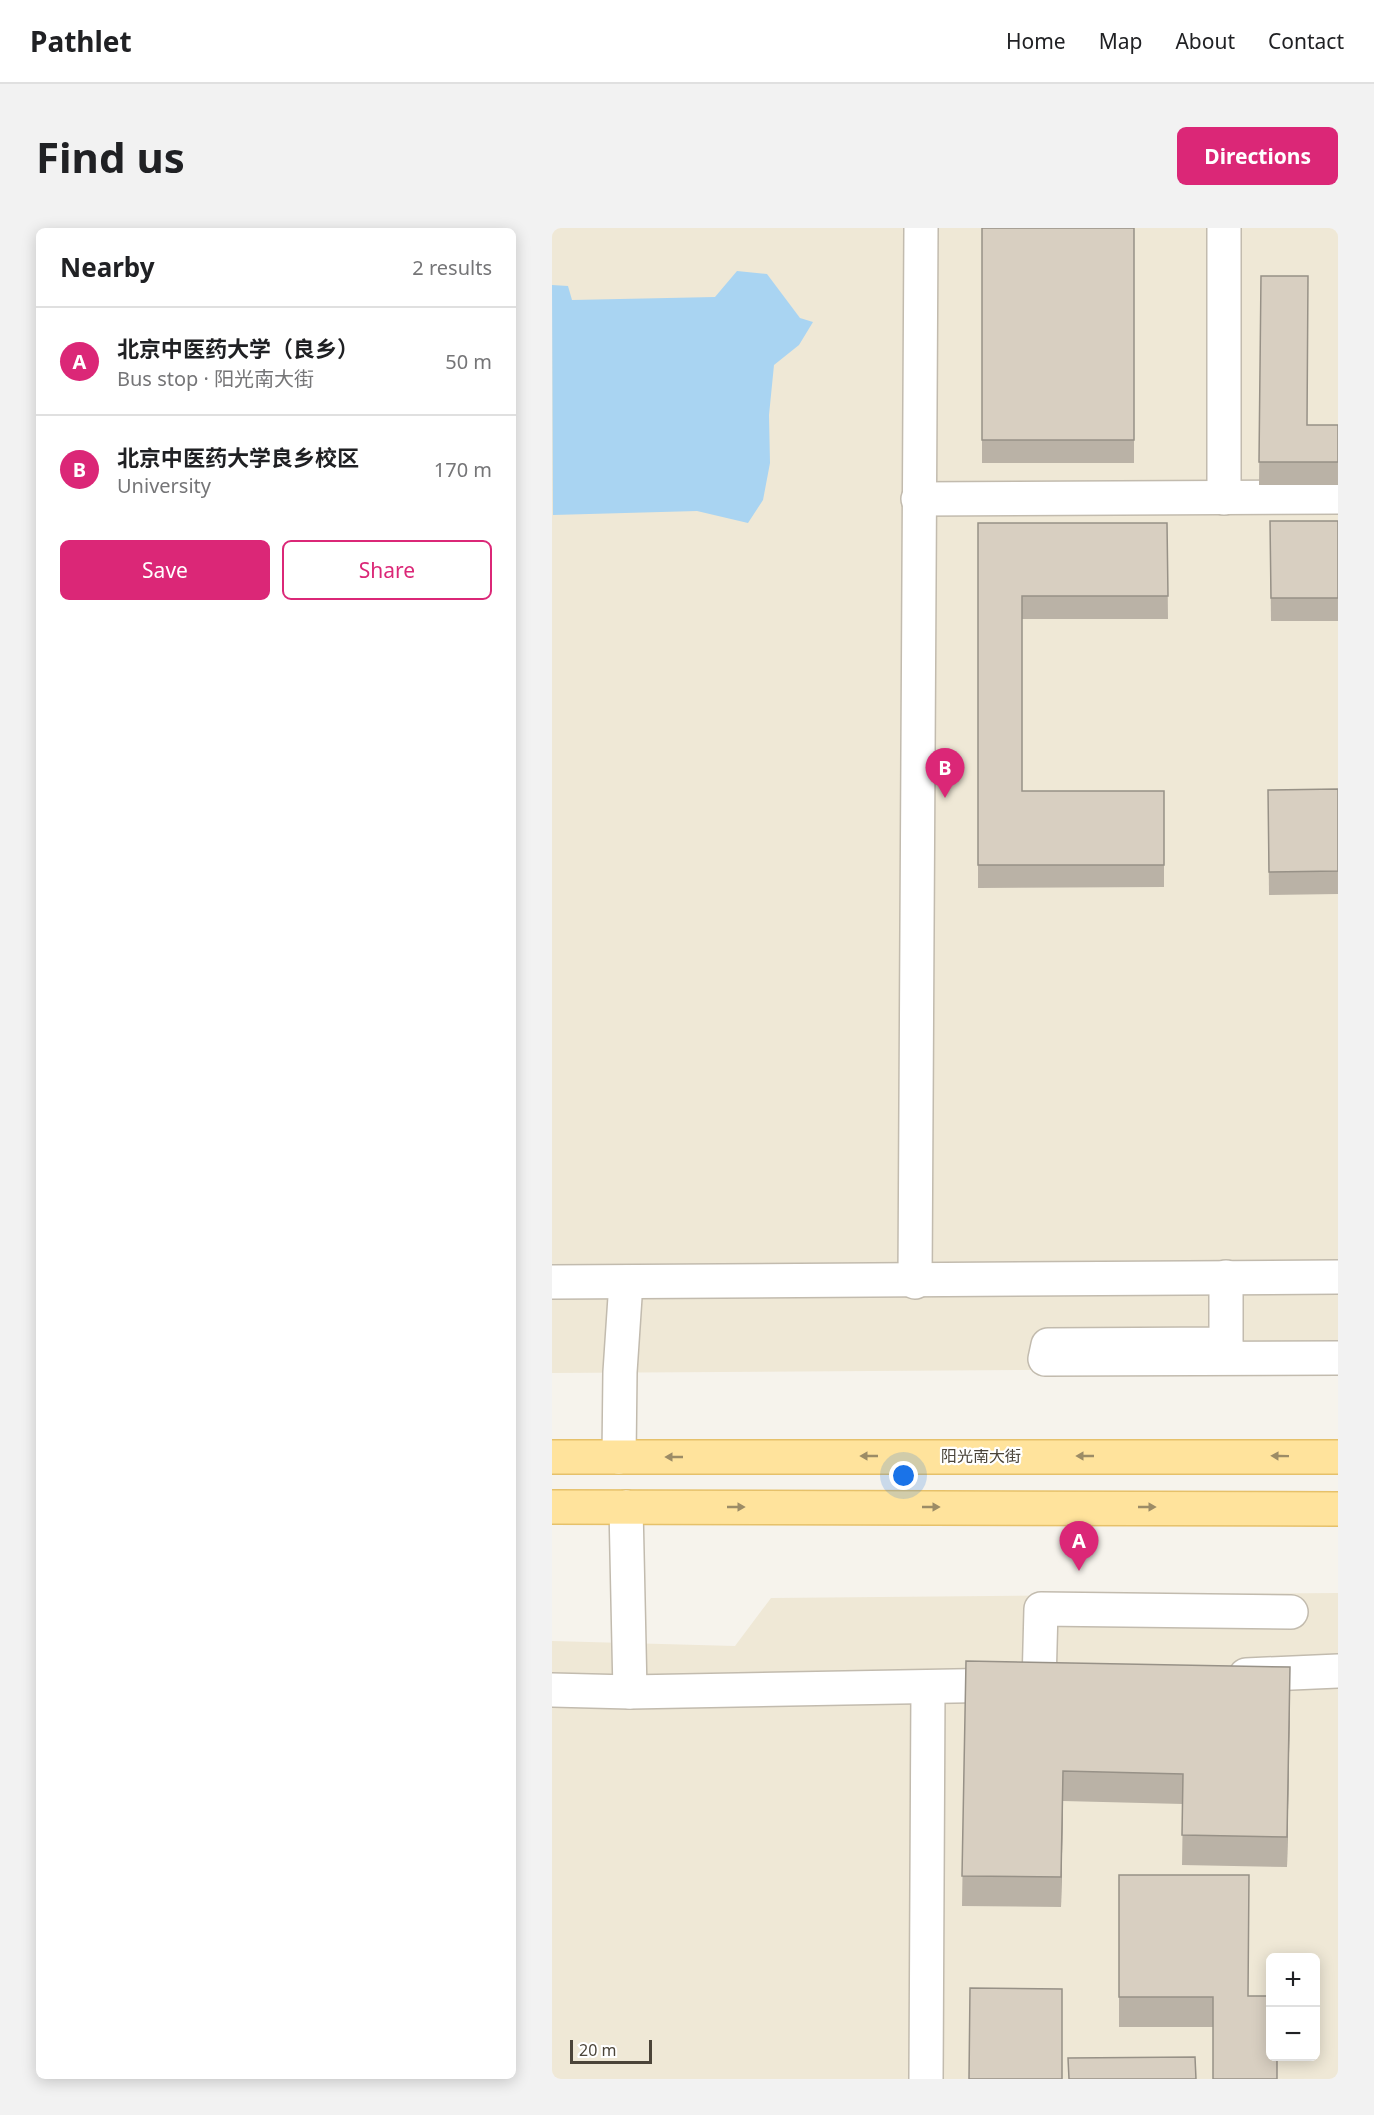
<!DOCTYPE html>
<meta charset="utf-8">
<style>
:root{--surface:#fff;--page:#f2f2f2;--text:#202124;--muted:#757577;--line:#e0e0e0;--accent:#db2777}
body{margin:0;font-family:"Noto Sans","Noto Sans SC",sans-serif;background:var(--page);color:var(--text)}
.controls{position:absolute;right:18px;bottom:18px;display:grid;overflow:hidden;border-radius:9px;box-shadow:0 3px 15px #0003}
.controls button{width:54px;height:54px;display:grid;place-items:center;padding:0;border:0;border-bottom:2px solid var(--line);background:var(--surface);color:var(--text);font:30px sans-serif}
.scale{position:absolute;left:18px;bottom:15px;width:82px;box-sizing:border-box;padding-left:6px;border:3px solid #4b4439;border-top:0;font-size:16px;line-height:21px;white-space:nowrap;color:#4b4439;-webkit-text-stroke:4px #fff;paint-order:stroke}
.you{position:absolute;left:352px;top:1248px;width:21px;height:21px;margin:-15px;border:4px solid #fff;border-radius:50%;background:#1a73e8;box-shadow:0 0 0 9px #1a73e833}
.badge{display:grid;place-items:center;width:39px;height:39px;border-radius:50%;background:var(--accent);color:#fff;font-size:20px;font-weight:700}
.pin{position:absolute;translate:-50% -50px;filter:drop-shadow(0 2px 3px #0008)}
.pin::after{content:'';position:absolute;top:32px;width:21px;height:18px;background:inherit;clip-path:polygon(0 0,100% 0,50% 100%)}
.list{margin:0;padding:0;list-style:none}
h2{display:flex;justify-content:space-between;align-items:center;height:78px;margin:0;padding:0 24px;font-size:26px}
h2 small{font-size:20px;font-weight:400;color:var(--muted)}
.list li{display:grid;grid-template-columns:39px 1fr auto;gap:18px;align-items:center;box-sizing:border-box;height:108px;padding:0 24px;border-top:2px solid var(--line)}
.list b{display:block;font-size:22px;white-space:nowrap}
.list p{margin:0;font-size:20px;white-space:nowrap;color:var(--muted)}
.list em{font-size:20px;font-style:normal;color:var(--muted)}
.actions{display:flex;gap:12px;padding:18px 24px}
.actions a{flex:1;padding:14px 0;border:2px solid var(--accent);border-radius:9px;text-align:center;font-size:21px;color:var(--accent)}
.actions .main{background:var(--accent);color:#fff}
.map{position:relative;flex:none;width:786px;height:1851px;overflow:hidden;border-radius:9px}
header{display:flex;align-items:center;gap:36px;box-sizing:border-box;height:84px;padding:0 30px;background:var(--surface);border-bottom:2px solid var(--line)}
header strong{font-size:28px}
nav{display:flex;gap:33px;margin-inline-start:auto;font-size:21px}
.intro{display:flex;align-items:center;justify-content:space-between;box-sizing:border-box;height:144px;padding:0 36px}
h1{margin:0;font-size:42px}
.button{padding:15px 27px;border-radius:9px;background:var(--accent);color:#fff;font-size:21px;font-weight:700}
main{display:flex;gap:36px;padding:0 36px}
aside{flex:1;background:var(--surface);border-radius:9px;box-shadow:0 3px 15px #0003}
.map>svg:first-child{display:block}
.education{fill:#efe8d6;fill-rule:evenodd}
.water{fill:#a9d4f2}
.lines{fill:none;stroke-linecap:round;stroke-linejoin:round}
.street-casing{stroke:#c2bbae;stroke-width:36}
.primary-casing{stroke:#e6c16a;stroke-width:36}
.street{stroke:#fff;stroke-width:33}
.primary{stroke:#ffe39c;stroke-width:33}
.wall{fill:#bab2a6}
.shaded-wall{fill:#979187}
.building{fill:#d8cfc1;stroke:#979187;stroke-width:1.5}
.oneway{fill:#9c8c66}
.labels{text-anchor:middle;dominant-baseline:central;stroke-width:4.5;stroke-linejoin:round;paint-order:stroke}
.street-label{font-size:16px;fill:#4b4439;stroke:#fff}
</style>
<header>
<strong>Pathlet</strong>
<nav><a>Home</a><a>Map</a><a>About</a><a>Contact</a></nav>
</header>
<div class="intro"><h1>Find us</h1><a class="button">Directions</a></div>
<main>
<aside>
<h2>Nearby<small>2 results</small></h2>
<ul class="list">
<li><span class="badge">A</span><div><b>北京中医药大学（良乡）</b><p>Bus stop · 阳光南大街</p></div><em>50 m</em></li>
<li><span class="badge">B</span><div><b>北京中医药大学良乡校区</b><p>University</p></div><em>170 m</em></li>
</ul>
<div class="actions"><a class="main">Save</a><a>Share</a></div>
</aside>
<div class="map">
<svg width="786" height="1851" viewBox="0 0 786 1851">
<rect width="100%" height="100%" fill="#f6f3ec"/>
<!-- education -->
<g class="education">
<path d="M0,0H786V1140L0,1145Z"/>
<path d="M786,1365V1851H0V1413L183,1418L219,1370ZM718,1730H764V1828H718Z"/>
</g>
<!-- water -->
<path class="water" d="M185,43L215,46L248,90L261,94L247,117L222,137L217,187L218,235L211,272L196,295L145,283L1,287L0,57L16,58L20,72L163,69Z"/>
<g class="lines">
<!-- street casing -->
<g class="street-casing">
<g id="street">
<path d="M672,0V270"/>
<path d="M366,271L786,269"/>
<path d="M674,1049V1116L496,1117L493,1131L786,1130"/>
<path d="M0,1054L786,1049"/>
<path d="M363,1054L369,0"/>
<path d="M67,1229L68,1144L74,1054"/>
<path d="M74,1279L78,1464"/>
<path d="M694,1447L786,1443"/>
<path d="M487,1456L489,1381L739,1384"/>
<path d="M0,1462L78,1464L457,1457"/>
<path d="M374,1851L376,1460"/>
</g>
</g>
<!-- primary casing -->
<g class="primary-casing">
<g id="primary">
<path d="M0,1229H786"/>
<path d="M0,1279L786,1281"/>
</g>
</g>
<!-- street -->
<use href="#street" class="street"/>
<!-- primary -->
<use href="#primary" class="primary"/>
</g>
<!-- wall -->
<g class="wall">
<rect x="430" y="0" width="152" height="235"/>
<path d="M709,48L755,197H786V257H707Z"/>
<path d="M718,293H786V393H719Z"/>
<path d="M426,295H615L616,391H470V563H612V659L426,660Z"/>
<path d="M786,561V666L717,667L716,562Z"/>
<path d="M414,1433L738,1469L735,1639L630,1637L631,1576L511,1573L509,1679L410,1678Z"/>
<path d="M567,1647H697L661,1799H567Z"/>
</g>
<!-- shaded-wall -->
<g class="shaded-wall">
<path d="M738,1439V1469L735,1639V1609Z"/>
<path d="M511,1543V1573L509,1679V1649Z"/>
</g>
<!-- building -->
<g class="building">
<rect x="430" y="0" width="152" height="212"/>
<path d="M709,48H756L755,197H786V234H707Z"/>
<path d="M718,293H786V370H719Z"/>
<path d="M426,295H615L616,368H470V563H612V637H426Z"/>
<path d="M786,561V643L717,644L716,562Z"/>
<path d="M414,1433L738,1439L735,1609L630,1607L631,1546L511,1543L509,1649L410,1648Z"/>
<path d="M567,1647H697L696,1768H718V1828H725V1851H661V1769H567Z"/>
<path d="M418,1760L510,1761V1851H417Z"/>
<path d="M643,1829L644,1851H517L516,1830Z"/>
</g>
<!-- one-way arrows -->
<defs><path id="oneway-solid" d="M-6-.8H1V-3.2L6.5 0L1 3.2V.8H-6Z" transform="scale(1.5)"/></defs>
<g class="oneway">
<use href="#oneway-solid" transform="translate(317 1228) rotate(180)"/>
<use href="#oneway-solid" transform="translate(533 1228) rotate(180)"/>
<use href="#oneway-solid" transform="translate(728 1228) rotate(-179)"/>
<use href="#oneway-solid" transform="translate(122 1229) rotate(180)"/>
<use href="#oneway-solid" transform="translate(184 1279)"/>
<use href="#oneway-solid" transform="translate(379 1279)"/>
<use href="#oneway-solid" transform="translate(595 1279)"/>
</g>
<g class="labels">
<!-- street labels -->
<g class="street-label">
<text x="429" y="1228">阳光南大街</text>
</g>
</g>
</svg>
<div class="controls">
<button>+</button>
<button>−</button>
</div>
<div class="scale">20 m</div>
<div class="you"></div>
<div class="pin badge" style="left:527px;top:1343px">A</div>
<div class="pin badge" style="left:393px;top:570px">B</div>
</div>
</main>
